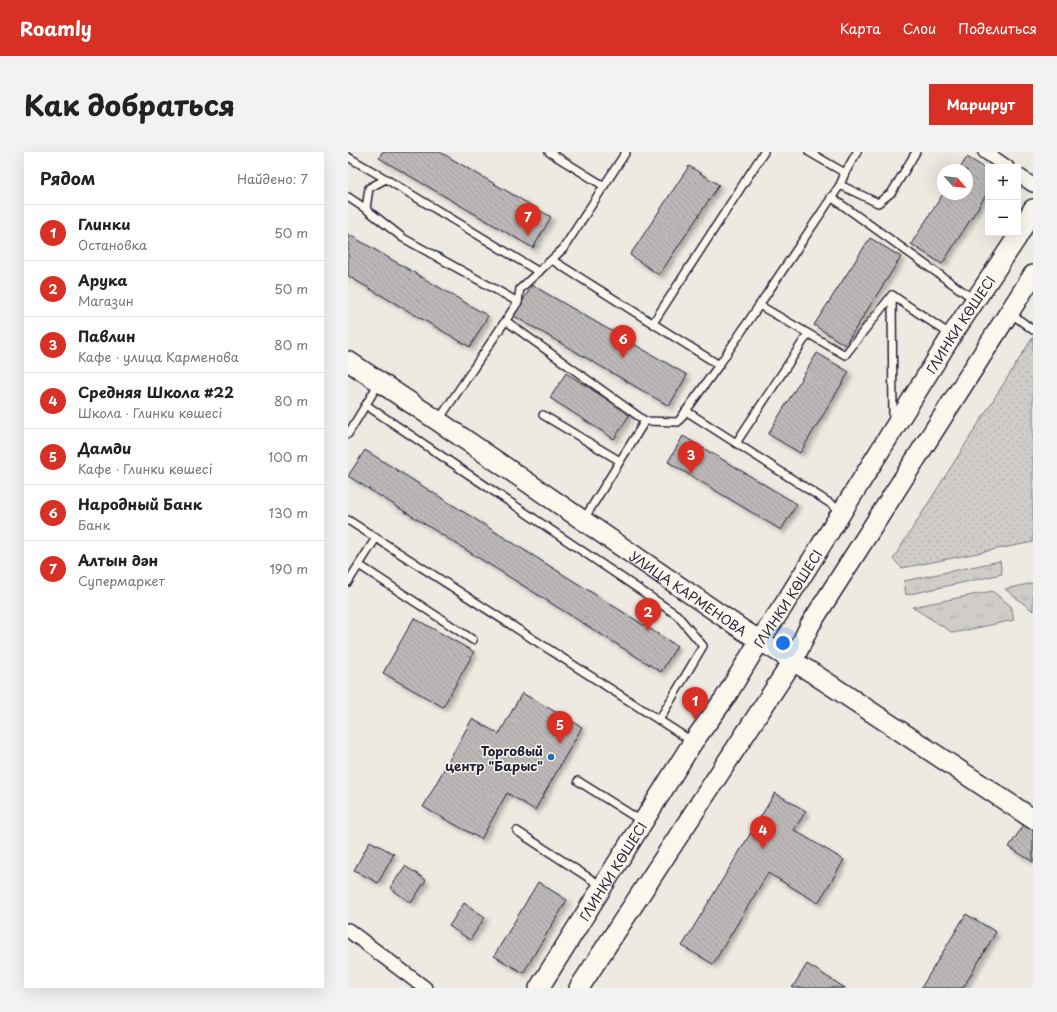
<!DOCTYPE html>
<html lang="ru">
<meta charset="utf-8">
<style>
:root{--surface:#fff;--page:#f2f2f2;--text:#222;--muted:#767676;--line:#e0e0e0;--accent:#d93025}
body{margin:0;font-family:"Playpen Sans",sans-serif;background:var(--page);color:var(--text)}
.controls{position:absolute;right:12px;top:12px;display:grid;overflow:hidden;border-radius:0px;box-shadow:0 4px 16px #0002}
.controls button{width:36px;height:36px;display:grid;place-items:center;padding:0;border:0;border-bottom:1px solid var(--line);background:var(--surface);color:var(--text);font:20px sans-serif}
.compass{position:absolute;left:589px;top:12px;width:36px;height:36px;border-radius:50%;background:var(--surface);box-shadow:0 4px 16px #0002;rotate:117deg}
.you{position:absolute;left:435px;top:491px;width:14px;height:14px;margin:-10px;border:3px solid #fff;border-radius:50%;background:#1a73e8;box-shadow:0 0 0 6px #1a73e833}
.badge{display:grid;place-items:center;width:26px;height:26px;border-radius:50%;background:var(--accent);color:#fff;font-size:13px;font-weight:700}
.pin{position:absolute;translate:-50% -33px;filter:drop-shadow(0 1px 2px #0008)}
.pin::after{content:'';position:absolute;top:21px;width:14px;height:12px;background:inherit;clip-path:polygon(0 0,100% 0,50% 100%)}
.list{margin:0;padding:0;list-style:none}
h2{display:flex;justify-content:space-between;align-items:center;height:52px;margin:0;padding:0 16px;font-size:17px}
h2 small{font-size:13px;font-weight:400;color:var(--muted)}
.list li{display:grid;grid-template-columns:26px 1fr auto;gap:12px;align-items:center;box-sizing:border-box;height:56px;padding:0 16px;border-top:1px solid var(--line)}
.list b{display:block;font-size:15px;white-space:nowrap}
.list p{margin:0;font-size:13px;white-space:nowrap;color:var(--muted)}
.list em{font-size:13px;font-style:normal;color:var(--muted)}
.map{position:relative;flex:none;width:685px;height:836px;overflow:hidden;border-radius:0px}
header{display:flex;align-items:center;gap:24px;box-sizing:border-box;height:56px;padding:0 20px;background:var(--accent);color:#fff}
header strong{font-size:19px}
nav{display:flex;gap:22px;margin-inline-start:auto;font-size:14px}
.intro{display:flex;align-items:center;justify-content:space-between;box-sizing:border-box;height:96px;padding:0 24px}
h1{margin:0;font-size:28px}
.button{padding:10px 18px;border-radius:0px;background:var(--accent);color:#fff;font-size:14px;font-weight:700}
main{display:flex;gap:24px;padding:0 24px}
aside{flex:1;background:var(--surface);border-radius:0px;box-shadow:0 4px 16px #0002}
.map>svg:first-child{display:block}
.grass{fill:url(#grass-tufts);stroke:#797882}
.park{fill:url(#park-dots);stroke:#797882}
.building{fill:url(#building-back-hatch);stroke:#22223b;filter:url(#shadow)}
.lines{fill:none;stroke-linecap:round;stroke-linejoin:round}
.lane-casing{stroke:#22223b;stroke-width:10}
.street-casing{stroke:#22223b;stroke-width:16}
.secondary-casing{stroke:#22223b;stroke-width:22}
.lane{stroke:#fbf7ec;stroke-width:7}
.street{stroke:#fbf7ec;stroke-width:13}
.secondary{stroke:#fbf7ec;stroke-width:19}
.poi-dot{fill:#1f6fb2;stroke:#fbf7ec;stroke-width:1.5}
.labels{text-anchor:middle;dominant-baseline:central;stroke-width:3;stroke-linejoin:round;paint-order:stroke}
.street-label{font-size:13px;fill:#22223b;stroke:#fbf7ec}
.poi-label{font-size:13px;font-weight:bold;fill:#22223b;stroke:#fbf7ec;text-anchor:end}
</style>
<header>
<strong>Roamly</strong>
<nav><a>Карта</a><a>Слои</a><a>Поделиться</a></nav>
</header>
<div class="intro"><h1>Как добраться</h1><a class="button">Маршрут</a></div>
<main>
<aside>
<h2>Рядом<small>Найдено: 7</small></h2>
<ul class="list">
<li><span class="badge">1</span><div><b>Глинки</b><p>Остановка</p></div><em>50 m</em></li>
<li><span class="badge">2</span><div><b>Арука</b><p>Магазин</p></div><em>50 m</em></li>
<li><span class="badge">3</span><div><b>Павлин</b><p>Кафе · улица Карменова</p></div><em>80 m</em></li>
<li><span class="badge">4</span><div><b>Средняя Школа #22</b><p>Школа · Глинки көшесі</p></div><em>80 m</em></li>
<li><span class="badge">5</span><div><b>Дамди</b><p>Кафе · Глинки көшесі</p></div><em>100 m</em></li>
<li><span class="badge">6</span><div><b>Народный Банк</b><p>Банк</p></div><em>130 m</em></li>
<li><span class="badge">7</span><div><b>Алтын дән</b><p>Супермаркет</p></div><em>190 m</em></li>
</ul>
</aside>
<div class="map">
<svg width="685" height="836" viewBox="0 0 685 836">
<defs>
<pattern id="grass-tufts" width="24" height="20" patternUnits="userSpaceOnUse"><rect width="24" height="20" fill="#d0cdc9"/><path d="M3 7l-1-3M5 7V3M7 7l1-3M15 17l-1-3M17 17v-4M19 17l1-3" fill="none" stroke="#b2b0ae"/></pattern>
<pattern id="park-dots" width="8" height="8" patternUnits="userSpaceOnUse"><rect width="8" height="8" fill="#d0cdc9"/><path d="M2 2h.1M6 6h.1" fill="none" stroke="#b2b0ae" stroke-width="1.8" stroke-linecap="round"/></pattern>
<pattern id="building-back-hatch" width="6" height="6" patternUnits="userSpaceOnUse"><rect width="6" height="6" fill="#bcb8b8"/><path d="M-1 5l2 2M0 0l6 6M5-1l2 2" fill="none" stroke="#a19e9f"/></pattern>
<filter id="shadow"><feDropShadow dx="3.5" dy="3.5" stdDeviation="2" flood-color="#0004"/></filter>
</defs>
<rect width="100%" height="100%" fill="#eeeae2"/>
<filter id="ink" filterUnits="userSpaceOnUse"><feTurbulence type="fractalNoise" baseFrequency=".025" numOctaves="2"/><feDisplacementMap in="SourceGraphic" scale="8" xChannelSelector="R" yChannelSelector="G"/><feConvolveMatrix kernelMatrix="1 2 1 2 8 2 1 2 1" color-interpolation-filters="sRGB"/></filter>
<g filter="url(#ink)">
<!-- grass -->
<g class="grass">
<path d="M652,409L654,422L558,443L556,429Z"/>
<path d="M685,431V459L657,437Z"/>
<path d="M644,439L663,454L666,468L605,481L564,455Z"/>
</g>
<!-- park -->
<path class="park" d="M685,185V390L554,416L545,407Z"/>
<!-- building -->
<g class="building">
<path d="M34,0H92L203,65L185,96L31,6Z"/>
<path d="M619,5L640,18V40L594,112L563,92L595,42H619V18H611Z"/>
<path d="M341,14L371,33L311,123L282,103Z"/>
<path d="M0,82L140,164L122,195L0,124Z"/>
<path d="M522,86L553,105L497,193L466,173Z"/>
<path d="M184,133L339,223L321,254L166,164Z"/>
<path d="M469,201L501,220L452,301L420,282Z"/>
<path d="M218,221L282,262L266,287L202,246Z"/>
<path d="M335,284L449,352L433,378L320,310Z"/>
<path d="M17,298L329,494L313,520L0,324Z"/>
<path d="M66,466L126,500L95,555L35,521Z"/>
<path d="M174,541L234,575L187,658L159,641L133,687L75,655L124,567L151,582Z"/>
<path d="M427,641L458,659L446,678L496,708L470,751L420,721L365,812L334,794Z"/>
<path d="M678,669L685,673V710L661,695Z"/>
<path d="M22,689L46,702L30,731L6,718Z"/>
<path d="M57,714L78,728L63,751L42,736Z"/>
<path d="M190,730L219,748L175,821L146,804Z"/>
<path d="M116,751L137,765L122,788L101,774Z"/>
<path d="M618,762L648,780L615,836H573Z"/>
<path d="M459,812L497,836H444Z"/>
</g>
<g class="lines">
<!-- lane casing -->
<g class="lane-casing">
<g id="lane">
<path d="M201,0L256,34"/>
<path d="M461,0L497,21L492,33L530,51L544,40L568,0"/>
<path d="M0,5L38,27"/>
<path d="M497,21L509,0"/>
<path d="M0,45L18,57"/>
<path d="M483,45L627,148"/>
<path d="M204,108L371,213"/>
<path d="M170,150L55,86L18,57L21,36L38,27L191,120"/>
<path d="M411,153L497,203L544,143"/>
<path d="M661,160L685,178"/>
<path d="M158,169L297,269L330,270L371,213L492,33"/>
<path d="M305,171L416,0"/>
<path d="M18,253L329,463L355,494L311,568"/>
<path d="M338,259L388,291L460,182"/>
<path d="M195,263L272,309"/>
<path d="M90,269L170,150L172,137L215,97L278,0"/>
<path d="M545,269L544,143L603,183"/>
<path d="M0,282L31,231"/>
<path d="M388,291L494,359"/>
<path d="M236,367L297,269"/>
<path d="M0,368L345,590"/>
<path d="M11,413L125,488"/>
<path d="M0,430L28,386"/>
<path d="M230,629L295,670"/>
<path d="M169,679L255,735"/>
</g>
</g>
<!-- street casing -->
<g class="street-casing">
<g id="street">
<path d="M637,0L659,15"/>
<path d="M670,23L685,33"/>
<path d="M0,778L77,836"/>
</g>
</g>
<!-- secondary casing -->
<g class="secondary-casing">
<g id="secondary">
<path id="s1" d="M0,209L90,269L395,478L466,522L685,667"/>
<path id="s2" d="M191,836L345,590L377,546L412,488L434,456L604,183L668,87L685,57"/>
<path d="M231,836L445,509L462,473L685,123"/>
</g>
</g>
<!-- lane -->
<use href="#lane" class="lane"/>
<!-- street -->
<use href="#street" class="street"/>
<!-- secondary -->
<use href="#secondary" class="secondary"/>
</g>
</g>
<!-- markers -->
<circle class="poi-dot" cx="203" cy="605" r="4"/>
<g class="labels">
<!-- street labels -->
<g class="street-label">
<text stroke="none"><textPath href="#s2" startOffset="786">ГЛИНКИ КӨШЕСІ</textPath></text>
<text stroke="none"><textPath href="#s1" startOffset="412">УЛИЦА КАРМЕНОВА</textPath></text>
<text stroke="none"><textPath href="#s2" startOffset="462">ГЛИНКИ КӨШЕСІ</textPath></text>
<text stroke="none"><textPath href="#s2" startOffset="138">ГЛИНКИ КӨШЕСІ</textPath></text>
</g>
<!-- poi labels -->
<g class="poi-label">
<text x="195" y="598">Торговый<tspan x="195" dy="15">центр "Барыс"</tspan></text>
</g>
</g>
</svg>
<div class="controls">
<button>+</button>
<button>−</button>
</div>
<svg class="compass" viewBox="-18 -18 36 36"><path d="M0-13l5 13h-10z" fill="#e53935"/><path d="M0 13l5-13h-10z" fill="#767676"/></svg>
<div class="you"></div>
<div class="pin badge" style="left:347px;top:568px">1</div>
<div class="pin badge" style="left:300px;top:479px">2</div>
<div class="pin badge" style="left:343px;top:322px">3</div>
<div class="pin badge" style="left:415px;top:697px">4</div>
<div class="pin badge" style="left:212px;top:592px">5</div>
<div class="pin badge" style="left:275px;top:206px">6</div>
<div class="pin badge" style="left:180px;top:84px">7</div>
</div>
</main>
